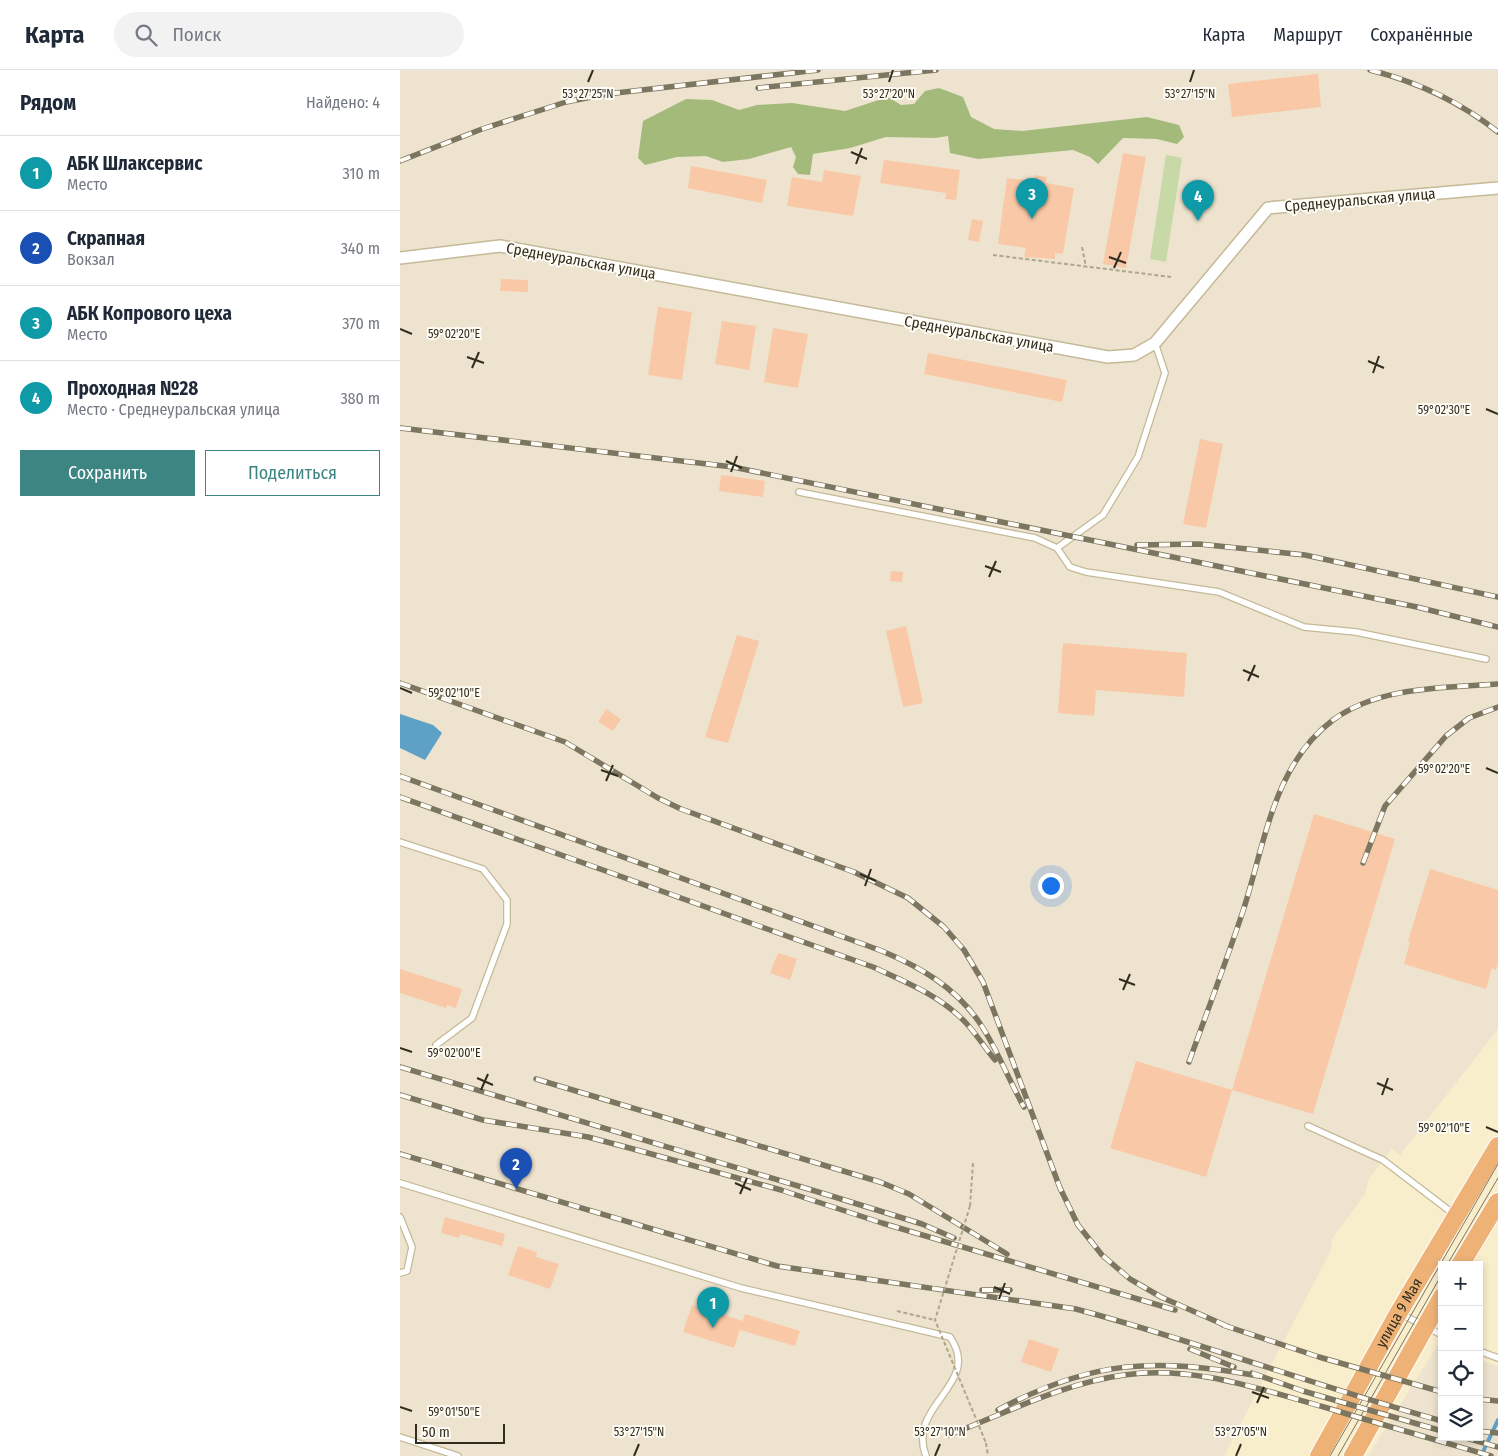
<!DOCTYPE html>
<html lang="ru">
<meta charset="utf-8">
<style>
:root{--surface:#fff;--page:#f2f2f3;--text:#1f2937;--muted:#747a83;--line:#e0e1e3;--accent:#3d8583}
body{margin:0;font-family:"Fira Sans Condensed",sans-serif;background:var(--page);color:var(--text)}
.controls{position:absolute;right:15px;bottom:15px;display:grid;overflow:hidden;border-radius:0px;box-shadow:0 2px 8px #0003}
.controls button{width:45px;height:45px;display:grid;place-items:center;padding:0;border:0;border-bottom:1px solid var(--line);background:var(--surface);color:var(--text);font:25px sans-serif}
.scale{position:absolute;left:15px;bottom:12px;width:90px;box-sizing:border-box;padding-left:5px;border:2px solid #312d1f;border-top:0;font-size:14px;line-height:18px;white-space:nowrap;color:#312d1f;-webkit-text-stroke:4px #fefcf4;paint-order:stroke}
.you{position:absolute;left:650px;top:815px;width:18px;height:18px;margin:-12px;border:4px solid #fff;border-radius:50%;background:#1a73e8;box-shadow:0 0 0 8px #1a73e833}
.badge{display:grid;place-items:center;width:32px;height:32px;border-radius:50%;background:var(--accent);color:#fff;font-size:16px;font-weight:700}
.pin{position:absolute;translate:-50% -41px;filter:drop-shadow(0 1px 2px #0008)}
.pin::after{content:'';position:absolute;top:26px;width:18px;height:15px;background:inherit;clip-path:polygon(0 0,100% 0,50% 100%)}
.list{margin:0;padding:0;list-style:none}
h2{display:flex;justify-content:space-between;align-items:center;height:65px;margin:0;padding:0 20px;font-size:21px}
h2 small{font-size:16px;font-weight:400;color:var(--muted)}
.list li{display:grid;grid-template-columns:32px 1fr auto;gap:15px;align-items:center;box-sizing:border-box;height:75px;padding:0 20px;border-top:1px solid var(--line)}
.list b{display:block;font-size:19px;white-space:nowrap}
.list p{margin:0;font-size:16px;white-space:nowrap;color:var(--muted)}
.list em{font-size:16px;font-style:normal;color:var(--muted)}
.actions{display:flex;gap:10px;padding:15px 20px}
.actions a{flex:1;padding:11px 0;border:1px solid var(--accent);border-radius:0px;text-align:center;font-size:18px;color:var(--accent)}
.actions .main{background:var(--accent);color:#fff}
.icon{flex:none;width:28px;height:28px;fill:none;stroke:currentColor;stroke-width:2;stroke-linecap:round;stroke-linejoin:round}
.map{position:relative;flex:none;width:1098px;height:1386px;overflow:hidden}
header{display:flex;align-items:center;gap:30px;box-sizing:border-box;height:70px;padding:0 25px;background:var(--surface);border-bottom:1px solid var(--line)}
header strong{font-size:24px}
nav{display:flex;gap:28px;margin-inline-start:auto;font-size:18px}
.search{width:350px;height:45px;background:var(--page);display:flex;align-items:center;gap:12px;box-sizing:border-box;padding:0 18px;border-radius:28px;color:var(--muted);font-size:19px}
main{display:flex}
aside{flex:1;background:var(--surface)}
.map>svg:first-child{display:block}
.industrial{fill:#eee3ce}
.green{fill:#c6d9a7}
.forest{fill:#a3ba7b}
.water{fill:#5da1c7}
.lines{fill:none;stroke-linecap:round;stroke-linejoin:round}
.stream{stroke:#5da1c7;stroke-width:4}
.building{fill:#f9c9a7}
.lane-casing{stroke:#c4ba98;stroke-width:8}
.street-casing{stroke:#c4ba98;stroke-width:14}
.primary-casing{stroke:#fff;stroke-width:20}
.path{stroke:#afa78c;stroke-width:2;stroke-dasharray:4 2.5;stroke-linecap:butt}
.lane{stroke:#fff;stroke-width:5.5}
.street{stroke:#fff;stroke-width:11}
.primary{stroke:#eeb277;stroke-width:18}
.tram{stroke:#7c755f;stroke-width:1}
.rail-casing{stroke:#7c755f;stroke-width:5.5}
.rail{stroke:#fefcf4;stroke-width:4;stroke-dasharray:11;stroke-linecap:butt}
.path-bridge{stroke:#afa78c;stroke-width:2;stroke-dasharray:4 2.5;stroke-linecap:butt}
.ticks{fill:none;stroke:#312d1f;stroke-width:2}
.labels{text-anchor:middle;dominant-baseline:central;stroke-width:4;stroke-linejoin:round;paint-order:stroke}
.street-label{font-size:15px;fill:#312d1f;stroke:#fefcf4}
.ticks-label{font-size:12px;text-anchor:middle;fill:#312d1f;stroke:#fefcf4;stroke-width:4;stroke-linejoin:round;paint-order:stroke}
</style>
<header>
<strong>Карта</strong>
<div class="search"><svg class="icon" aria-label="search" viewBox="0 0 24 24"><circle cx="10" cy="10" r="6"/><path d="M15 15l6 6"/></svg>Поиск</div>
<nav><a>Карта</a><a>Маршрут</a><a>Сохранённые</a></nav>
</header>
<main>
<aside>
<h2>Рядом<small>Найдено: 4</small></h2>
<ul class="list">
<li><span class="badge" style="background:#0f9aa8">1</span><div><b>АБК Шлаксервис</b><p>Место</p></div><em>310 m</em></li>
<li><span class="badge" style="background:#1a4fb4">2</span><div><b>Скрапная</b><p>Вокзал</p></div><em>340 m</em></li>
<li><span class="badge" style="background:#0f9aa8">3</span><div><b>АБК Копрового цеха</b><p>Место</p></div><em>370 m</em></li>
<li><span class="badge" style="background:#0f9aa8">4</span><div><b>Проходная №28</b><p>Место · Среднеуральская улица</p></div><em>380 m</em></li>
</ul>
<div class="actions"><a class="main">Сохранить</a><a>Поделиться</a></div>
</aside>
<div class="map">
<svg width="1098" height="1386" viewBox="0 0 1098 1386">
<rect width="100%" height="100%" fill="#f9eecb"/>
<!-- industrial -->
<g class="industrial">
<path d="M0,0H1098V959L1000,1085L992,1079L969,1108L965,1124L932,1169L931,1180L824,1386H0Z"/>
<path d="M1037,1276L1042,1277V1367H1079V1290L1098,1296V1386H968Z"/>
</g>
<!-- green -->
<path class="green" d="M766,85L782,88L766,192L750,189Z"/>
<!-- forest -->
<path class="forest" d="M539,18L563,27L571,47L594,59L622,61L747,47L779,55L784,67L777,74L757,69L723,68L698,94L690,87L673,80L578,89L550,83L548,66L535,68L486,67L450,78L413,84L410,105L398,104L393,97L396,87L391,77L349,89L323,92L306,86L277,87L245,95L238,88L243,51L286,29L312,30L339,40L357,35L392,33L445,41L488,27L501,35L514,34L525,21Z"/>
<!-- water -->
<path class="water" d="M0,644L33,655L42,663L25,690L0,678Z"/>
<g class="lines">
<!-- stream -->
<path class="stream" d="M1081,1386L1098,1350"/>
</g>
<!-- building -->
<g class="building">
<path d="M918,4L921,37L832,47L828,14Z"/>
<path d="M723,83L746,87L726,198L703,194Z"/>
<path d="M484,90L560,100L556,130L545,129L546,123L480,113Z"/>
<path d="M291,96L367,110L362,133L288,118Z"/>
<path d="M424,100L461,106L453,146L387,136L392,107L422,112Z"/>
<path d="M635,105L647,107L646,113L674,118L663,184L655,183V189L624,187L626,178L598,174L607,108L634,111Z"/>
<path d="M572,149L583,151L579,172L568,170Z"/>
<path d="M101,209L128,210V222L100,221Z"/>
<path d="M258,237L292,242L282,310L248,305Z"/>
<path d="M322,251L356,256L349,300L315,294Z"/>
<path d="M373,258L408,264L398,318L364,312Z"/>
<path d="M528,283L667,310L662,332L524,304Z"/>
<path d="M800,369L823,374L806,458L783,454Z"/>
<path d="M321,405L365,411L363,427L319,421Z"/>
<path d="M491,501L503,502L502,512L490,511Z"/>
<path d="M506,556L523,633L503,637L486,561Z"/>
<path d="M337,565L359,571L328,673L305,667Z"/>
<path d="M663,573L787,583L784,627L696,620L694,646L658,643Z"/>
<path d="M206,639L221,649L213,661L198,652Z"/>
<path d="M914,744L995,769L913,1044L832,1020Z"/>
<path d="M1030,799L1098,820V893L1096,900L1092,898L1086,919L1004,894L1010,872L1008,871Z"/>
<path d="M378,883L397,889L390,910L370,903Z"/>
<path d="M0,899L62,919L56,938L47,935L46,938L0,923Z"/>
<path d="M736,991L832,1020L806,1107L710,1078Z"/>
<path d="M45,1147L105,1164L102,1176L60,1164L59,1168L41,1163Z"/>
<path d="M118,1176L137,1182L136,1187L159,1194L150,1219L108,1205Z"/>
<path d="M292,1235L343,1251L345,1244L400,1261L395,1276L340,1260L341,1256L334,1278L283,1262Z"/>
<path d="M629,1269L659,1279L651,1302L621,1292Z"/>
</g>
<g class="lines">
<!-- lane casing -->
<g class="lane-casing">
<g id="lane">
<path d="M399,422L635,468L657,478L703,445L738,387L765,303L755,273"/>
<path d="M657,478L670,497L686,502L819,522L904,557L956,562L1086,589"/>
<path d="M0,772L83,799L107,830V854L72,948L36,975"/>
<path d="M908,1056L983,1090L1055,1145"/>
<path d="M0,1113L341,1218L550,1267C583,1315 506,1334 526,1386"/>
<path d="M0,1147L12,1177L7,1201L0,1203"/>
<path d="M1001,1244L1042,1265"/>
<path d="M1079,1281L1098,1288"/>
<path d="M0,1367L58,1386"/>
</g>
</g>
<!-- street casing -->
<g class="street-casing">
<path id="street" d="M0,188L100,176L708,287L734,285L755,273L868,138L1098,118"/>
</g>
<!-- primary casing -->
<g class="primary-casing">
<g id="primary">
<path d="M1060,1195L1098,1132"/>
<path id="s1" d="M919,1386L999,1242L1098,1076"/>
<path d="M953,1386L1042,1227"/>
</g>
</g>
<!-- path -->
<g class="path">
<path d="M682,177L686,197"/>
<path d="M593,185L771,207"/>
<path d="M570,1136L573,1093"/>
<path d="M497,1241L535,1250"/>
<path d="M586,1373L588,1386"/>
</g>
<!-- lane -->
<use href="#lane" class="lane"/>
<!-- street -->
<use href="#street" class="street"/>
<!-- primary -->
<use href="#primary" class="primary"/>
<!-- tram -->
<g class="tram">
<path d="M1047,1195L1098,1108"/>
<path d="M930,1386L1098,1094"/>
<path d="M938,1386L1042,1204"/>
</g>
<!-- rail casing -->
<g class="rail-casing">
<g id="rail">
<path d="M970,0C1018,12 1059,31 1098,62"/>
<path d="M358,18L536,0"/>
<path d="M0,91L82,59L166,32L207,24L418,0"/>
<path d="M0,358L333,397L1017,537L1098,557"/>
<path d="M737,475L799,474L905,485L1098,527"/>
<path d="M0,613L165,672L258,728L281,739L454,802L508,828L544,857L564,880L583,912L660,1118L678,1155L702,1185L730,1209L761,1227L829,1257"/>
<path d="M0,706L482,881C520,897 555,917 579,952C597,978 608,1009 624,1037"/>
<path d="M0,727L473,897C506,912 541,926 566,953C577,965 585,978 595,990"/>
<path d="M963,793L985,736L1046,666L1069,648L1098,637"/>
<path d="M789,992C807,942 826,892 843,841C865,774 873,695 933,650C980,616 1043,618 1098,614"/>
<path d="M0,997L425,1124L522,1154L554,1168"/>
<path d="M136,1009L480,1112L509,1124L607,1184"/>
<path d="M0,1025L83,1050L188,1067L237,1080L381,1120L482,1153L775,1240"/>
<path d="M0,1084L377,1196L676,1239C799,1272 919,1317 1042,1351"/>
<path d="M582,1220H610"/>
<path d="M823,1255L919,1287L1042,1322"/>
<path d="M790,1279L834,1297"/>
<path d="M852,1303L903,1321L1042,1361"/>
<path d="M1079,1329L1098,1331"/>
<path d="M598,1340C694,1289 754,1288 859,1306"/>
<path d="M1079,1361L1098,1363"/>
<path d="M549,1365C606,1343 664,1313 724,1305C793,1295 859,1319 924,1337C980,1354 1036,1370 1091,1386"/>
<path d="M1063,1367L1098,1377"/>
</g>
</g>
<!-- rail -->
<use href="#rail" class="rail"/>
<!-- path-bridge -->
<path class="path-bridge" d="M570,1136L535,1250L586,1373"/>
</g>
<!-- ticks -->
<path class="ticks" d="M188,12L193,0M489,12L493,0M790,12L794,0M451,82L467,89M456,94L462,78M709,187L726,193M714,198L721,182M0,259L12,264M67,287L84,293M968,291L984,298M72,298L79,282M973,303L979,286M1086,339L1098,344M326,391L342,398M331,402L337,386M585,496L601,502M589,507L596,491M843,600L859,607M848,611L855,595M0,618L12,623M1086,698L1098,703M201,700L218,706M206,711L213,695M460,804L476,811M465,816L471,799M719,909L735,915M723,920L730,904M0,978L12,982M77,1008L93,1015M977,1013L993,1020M81,1020L88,1004M982,1025L988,1008M1086,1057L1098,1062M335,1113L351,1120M340,1124L347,1108M594,1217L610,1224M599,1229L605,1213M852,1322L869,1328M857,1333L864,1317M0,1337L12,1341M234,1386L239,1374M535,1386L540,1374M836,1386L841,1374"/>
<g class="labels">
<!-- street labels -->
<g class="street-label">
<text transform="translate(960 130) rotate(-5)">Среднеуральская улица</text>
<text transform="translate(181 191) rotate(10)">Среднеуральская улица</text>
<text transform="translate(579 264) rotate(10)">Среднеуральская улица</text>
<text stroke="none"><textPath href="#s1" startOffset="164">улица 9 Мая</textPath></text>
</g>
</g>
<g class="ticks-label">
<text x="188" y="28">53°27'25"N</text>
<text x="489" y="28">53°27'20"N</text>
<text x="790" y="28">53°27'15"N</text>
<text x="54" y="268">59°02'20"E</text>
<text x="1044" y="344">59°02'30"E</text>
<text x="54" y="627">59°02'10"E</text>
<text x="1044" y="703">59°02'20"E</text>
<text x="54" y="987">59°02'00"E</text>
<text x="1044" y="1062">59°02'10"E</text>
<text x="54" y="1346">59°01'50"E</text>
<text x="239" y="1366">53°27'15"N</text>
<text x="540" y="1366">53°27'10"N</text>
<text x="841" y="1366">53°27'05"N</text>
</g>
</svg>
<div class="controls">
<button>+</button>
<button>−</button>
<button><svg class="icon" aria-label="locate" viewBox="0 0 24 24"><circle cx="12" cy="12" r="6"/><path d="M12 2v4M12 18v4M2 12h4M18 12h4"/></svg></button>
<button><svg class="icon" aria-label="layers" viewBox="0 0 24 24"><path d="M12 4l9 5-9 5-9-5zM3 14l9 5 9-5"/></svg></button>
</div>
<div class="scale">50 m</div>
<div class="you"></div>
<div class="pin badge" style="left:313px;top:1258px;background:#0f9aa8">1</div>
<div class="pin badge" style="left:116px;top:1119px;background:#1a4fb4">2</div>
<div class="pin badge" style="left:632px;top:149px;background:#0f9aa8">3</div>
<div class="pin badge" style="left:798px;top:151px;background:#0f9aa8">4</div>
</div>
</main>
